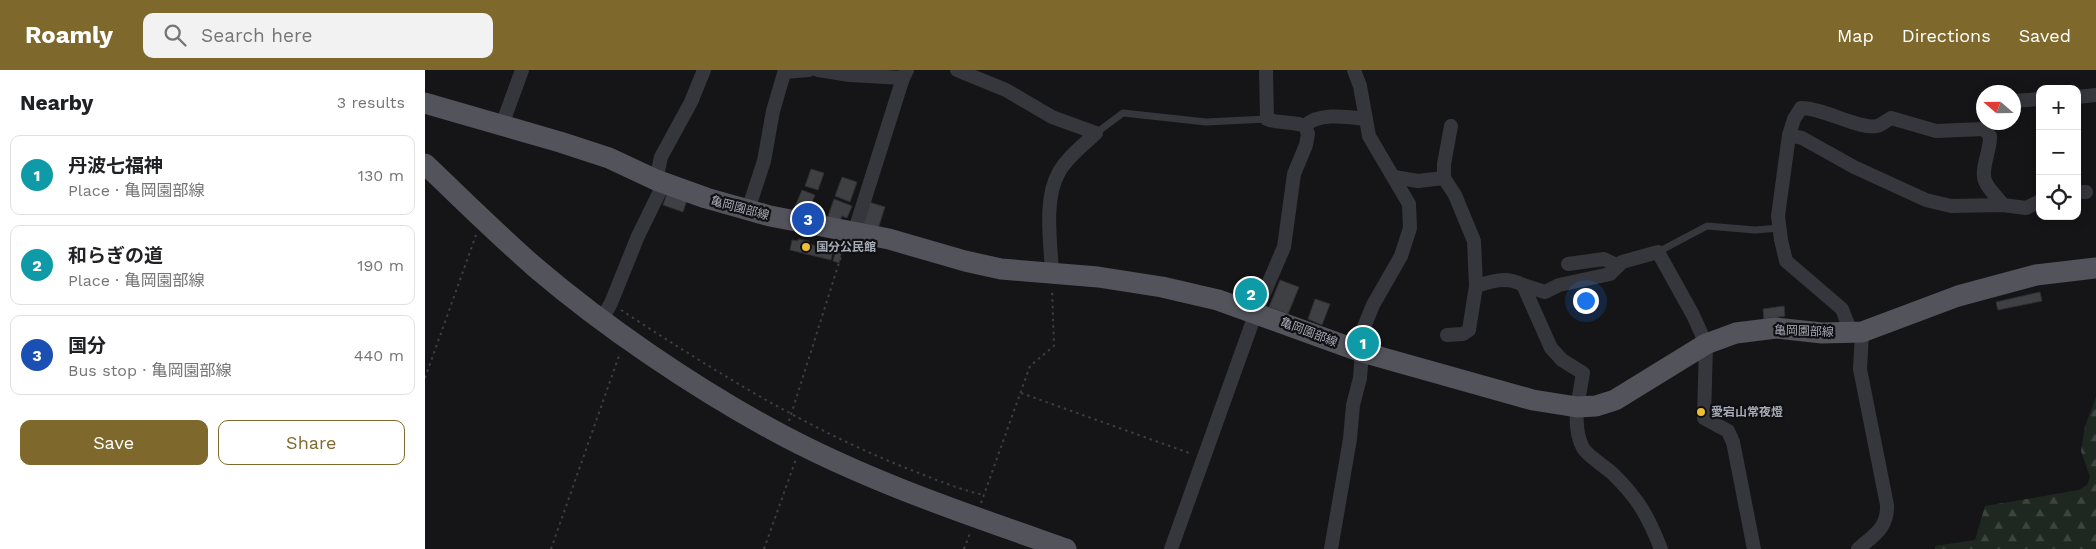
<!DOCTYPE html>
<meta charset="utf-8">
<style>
:root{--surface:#fff;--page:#f2f2f2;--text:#202124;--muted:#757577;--line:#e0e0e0;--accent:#7e682b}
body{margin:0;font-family:"Work Sans","Noto Sans JP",sans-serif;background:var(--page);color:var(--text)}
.controls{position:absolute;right:15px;top:15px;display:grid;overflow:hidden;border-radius:10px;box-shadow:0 2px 12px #0003}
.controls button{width:45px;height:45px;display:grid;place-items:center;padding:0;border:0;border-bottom:1px solid var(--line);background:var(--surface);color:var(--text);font:25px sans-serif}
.compass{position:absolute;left:1551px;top:15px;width:45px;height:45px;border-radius:50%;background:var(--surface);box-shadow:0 2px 12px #0003;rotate:290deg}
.you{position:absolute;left:1160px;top:230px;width:18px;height:18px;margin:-12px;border:4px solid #fff;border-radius:50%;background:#1a73e8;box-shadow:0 0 0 8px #1a73e833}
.badge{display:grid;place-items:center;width:32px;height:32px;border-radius:50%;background:var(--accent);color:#fff;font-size:16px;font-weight:700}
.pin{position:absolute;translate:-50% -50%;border:2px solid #fff;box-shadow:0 1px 5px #0006}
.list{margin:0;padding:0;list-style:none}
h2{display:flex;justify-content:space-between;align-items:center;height:65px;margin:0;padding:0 20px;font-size:21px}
h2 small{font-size:16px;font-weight:400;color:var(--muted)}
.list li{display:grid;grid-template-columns:32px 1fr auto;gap:15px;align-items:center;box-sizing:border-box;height:80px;margin:0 10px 10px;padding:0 10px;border:1px solid var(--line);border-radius:10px}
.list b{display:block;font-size:19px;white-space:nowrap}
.list p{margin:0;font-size:16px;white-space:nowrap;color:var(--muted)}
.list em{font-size:16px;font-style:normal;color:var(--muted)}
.actions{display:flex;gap:10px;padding:15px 20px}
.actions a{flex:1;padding:11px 0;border:1px solid var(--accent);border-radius:10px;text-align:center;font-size:18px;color:var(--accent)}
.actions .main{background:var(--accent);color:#fff}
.icon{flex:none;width:28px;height:28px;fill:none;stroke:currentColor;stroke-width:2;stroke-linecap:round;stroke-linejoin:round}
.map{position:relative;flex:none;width:1671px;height:479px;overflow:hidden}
header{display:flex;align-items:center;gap:30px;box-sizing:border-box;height:70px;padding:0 25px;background:var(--accent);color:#fff}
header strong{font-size:24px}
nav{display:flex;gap:28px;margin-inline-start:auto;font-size:18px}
.search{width:350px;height:45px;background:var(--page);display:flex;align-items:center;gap:12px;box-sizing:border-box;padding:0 18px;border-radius:10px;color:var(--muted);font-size:19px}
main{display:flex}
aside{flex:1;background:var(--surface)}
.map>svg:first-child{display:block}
.forest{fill:url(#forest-firs)}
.building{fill:#3f4044;stroke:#2f2f33}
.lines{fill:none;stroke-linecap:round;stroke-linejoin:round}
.path{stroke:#3c3e43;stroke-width:2;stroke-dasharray:2.5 4;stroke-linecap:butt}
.lane{stroke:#36373c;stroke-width:7}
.street{stroke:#36373c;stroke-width:14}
.primary{stroke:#52535b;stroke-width:21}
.poi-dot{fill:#f0be34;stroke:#101012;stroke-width:2}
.labels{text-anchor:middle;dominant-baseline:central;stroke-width:4.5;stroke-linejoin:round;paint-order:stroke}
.street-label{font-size:12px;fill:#a7abb7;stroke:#101012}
.poi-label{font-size:12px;font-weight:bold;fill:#a7abb7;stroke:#101012;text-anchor:start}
</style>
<header>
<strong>Roamly</strong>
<div class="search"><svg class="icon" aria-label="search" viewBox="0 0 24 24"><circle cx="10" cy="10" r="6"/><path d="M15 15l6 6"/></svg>Search here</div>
<nav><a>Map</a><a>Directions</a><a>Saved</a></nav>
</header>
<main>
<aside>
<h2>Nearby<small>3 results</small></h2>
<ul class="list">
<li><span class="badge" style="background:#0f9aa8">1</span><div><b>丹波七福神</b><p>Place · 亀岡園部線</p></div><em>130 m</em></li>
<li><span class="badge" style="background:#0f9aa8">2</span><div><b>和らぎの道</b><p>Place · 亀岡園部線</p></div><em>190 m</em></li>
<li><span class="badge" style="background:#1a4fb4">3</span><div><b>国分</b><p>Bus stop · 亀岡園部線</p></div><em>440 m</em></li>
</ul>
<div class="actions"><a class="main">Save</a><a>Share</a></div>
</aside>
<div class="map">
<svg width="1671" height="479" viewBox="0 0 1671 479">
<defs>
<pattern id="forest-firs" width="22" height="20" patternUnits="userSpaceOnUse" patternTransform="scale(1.25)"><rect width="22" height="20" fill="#1f2721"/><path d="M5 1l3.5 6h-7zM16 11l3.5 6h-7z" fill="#3d443f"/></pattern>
</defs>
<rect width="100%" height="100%" fill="#151517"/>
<!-- forest -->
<path class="forest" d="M1671,327V479H1510V476L1550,470L1560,436L1654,420L1662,415L1665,407L1656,381L1660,356Z"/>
<!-- building -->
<g class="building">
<path d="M386,99L399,103L393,120L380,116Z"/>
<path d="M417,107L432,112L425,132L410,126Z"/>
<path d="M377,120L390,125L382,144L369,139Z"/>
<path d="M243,121L263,127L258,142L238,135Z"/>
<path d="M409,129L427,136L422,148L417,146L414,153L402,149Z"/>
<path d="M444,132L460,137L453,159L437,153Z"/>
<path d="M373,169L384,171V174L408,180L406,190L365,180L367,170L373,171Z"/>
<path d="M411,179L417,181L414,193L408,191Z"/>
<path d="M855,210L874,217L863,244L844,237Z"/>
<path d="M1615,222L1617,231L1573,240L1571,232Z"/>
<path d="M890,229L905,234L897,255L883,249Z"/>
<path d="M1359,236L1360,246L1339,249L1338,239Z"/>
</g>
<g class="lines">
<!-- path -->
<g class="path">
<path d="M196,240C288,300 378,357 481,398C507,408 532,419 559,425"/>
<path d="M0,308L51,165"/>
<path d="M596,323L767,384"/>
<path d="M364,351L419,177"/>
<path d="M556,433L605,296L629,276L627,219"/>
<path d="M126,479L195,283"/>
<path d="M339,479L371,389"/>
<path d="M539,479L545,463"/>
</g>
<!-- lane -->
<g class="lane">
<path d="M671,63L698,43L781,52L842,49"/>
<path d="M1233,182L1282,156L1330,160L1355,158"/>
</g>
<!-- street -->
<g class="street">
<path d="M393,0L425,5L478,8"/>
<path d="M532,0L581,20L627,47L671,63C659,75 643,86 634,102C618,130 626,173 627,204"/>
<path d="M929,0L935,16L944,66L984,134L985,158L976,186L948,235L930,279"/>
<path d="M360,2L384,0"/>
<path d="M1652,27L1671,25"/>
<path d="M1588,31L1615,29"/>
<path d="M77,55L97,0"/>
<path d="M880,56C893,42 923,47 941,49"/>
<path d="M1364,65L1377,68L1429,97L1501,130L1526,136L1578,135L1601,138L1615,131"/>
<path d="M969,107L993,111L1019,108"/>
<path d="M231,110L236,87L266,32L279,0"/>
<path d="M1652,122H1661"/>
<path d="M323,140L339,91L348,41L360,0"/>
<path d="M429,163L478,8L482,0"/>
<path d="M1143,194L1179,189L1193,196"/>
<path d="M1098,215L1120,222L1134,215L1185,204L1197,192L1233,182L1268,245L1281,274L1279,348L1303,361L1308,372L1329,479"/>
<path d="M1051,216C1068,211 1081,206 1098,215L1126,278L1137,290L1158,303C1154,328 1146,355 1158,378C1162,385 1180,397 1187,403C1213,428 1223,446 1236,479"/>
<path d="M177,249L186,233L213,166L239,113"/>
<path d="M1426,262L1417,239L1361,191L1356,170L1353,146L1364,65L1369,49L1376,38C1399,38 1435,60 1452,56C1457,55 1462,50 1466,48L1511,61L1559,59L1565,66C1566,80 1554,101 1561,113C1565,121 1573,128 1578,135"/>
<path d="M1022,265L1038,264L1044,260L1051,216L1049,171L1030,125L1019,108V94L1026,56"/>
<path d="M746,479L831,242L859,177L869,104L881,75L883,64L880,56C869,51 854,54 842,49L841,0"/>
<path d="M906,479L925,369L928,335L935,308L937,282"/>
<path d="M1433,479C1449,465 1463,458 1462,435L1435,299L1437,262"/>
</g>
<!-- primary -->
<g class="primary">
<path d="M0,33L135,72L184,88L231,110L281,128L345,146L464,169L540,191L576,199L673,207L737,217L793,230L937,282L1108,330L1152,337L1171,336L1190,330L1281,274L1311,263L1351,258L1397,263L1437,262L1533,226L1611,205L1671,198"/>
<path d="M0,94C37,129 73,165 111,198C179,256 267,316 346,359C439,410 541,444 641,479"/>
</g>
</g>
<!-- markers -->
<g class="poi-dot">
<circle cx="381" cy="177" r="5"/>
<circle cx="1276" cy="342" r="5"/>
</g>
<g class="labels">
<!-- street labels -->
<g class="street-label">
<text transform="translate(315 138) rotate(15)">亀岡園部線</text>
<text transform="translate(1379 261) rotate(2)">亀岡園部線</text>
<text transform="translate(884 262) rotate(21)">亀岡園部線</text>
</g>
<!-- poi labels -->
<g class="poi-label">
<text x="391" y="177">国分公民館</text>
<text x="1286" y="342">愛宕山常夜燈</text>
</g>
</g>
</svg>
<div class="controls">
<button>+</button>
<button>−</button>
<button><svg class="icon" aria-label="locate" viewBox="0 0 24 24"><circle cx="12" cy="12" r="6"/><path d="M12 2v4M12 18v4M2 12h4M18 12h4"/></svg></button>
</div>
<svg class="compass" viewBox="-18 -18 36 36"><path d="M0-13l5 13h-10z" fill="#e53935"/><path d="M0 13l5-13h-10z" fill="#757577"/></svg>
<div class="you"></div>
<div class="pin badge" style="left:938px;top:273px;background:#0f9aa8">1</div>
<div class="pin badge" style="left:826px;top:224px;background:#0f9aa8">2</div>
<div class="pin badge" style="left:383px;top:149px;background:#1a4fb4">3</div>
</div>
</main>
